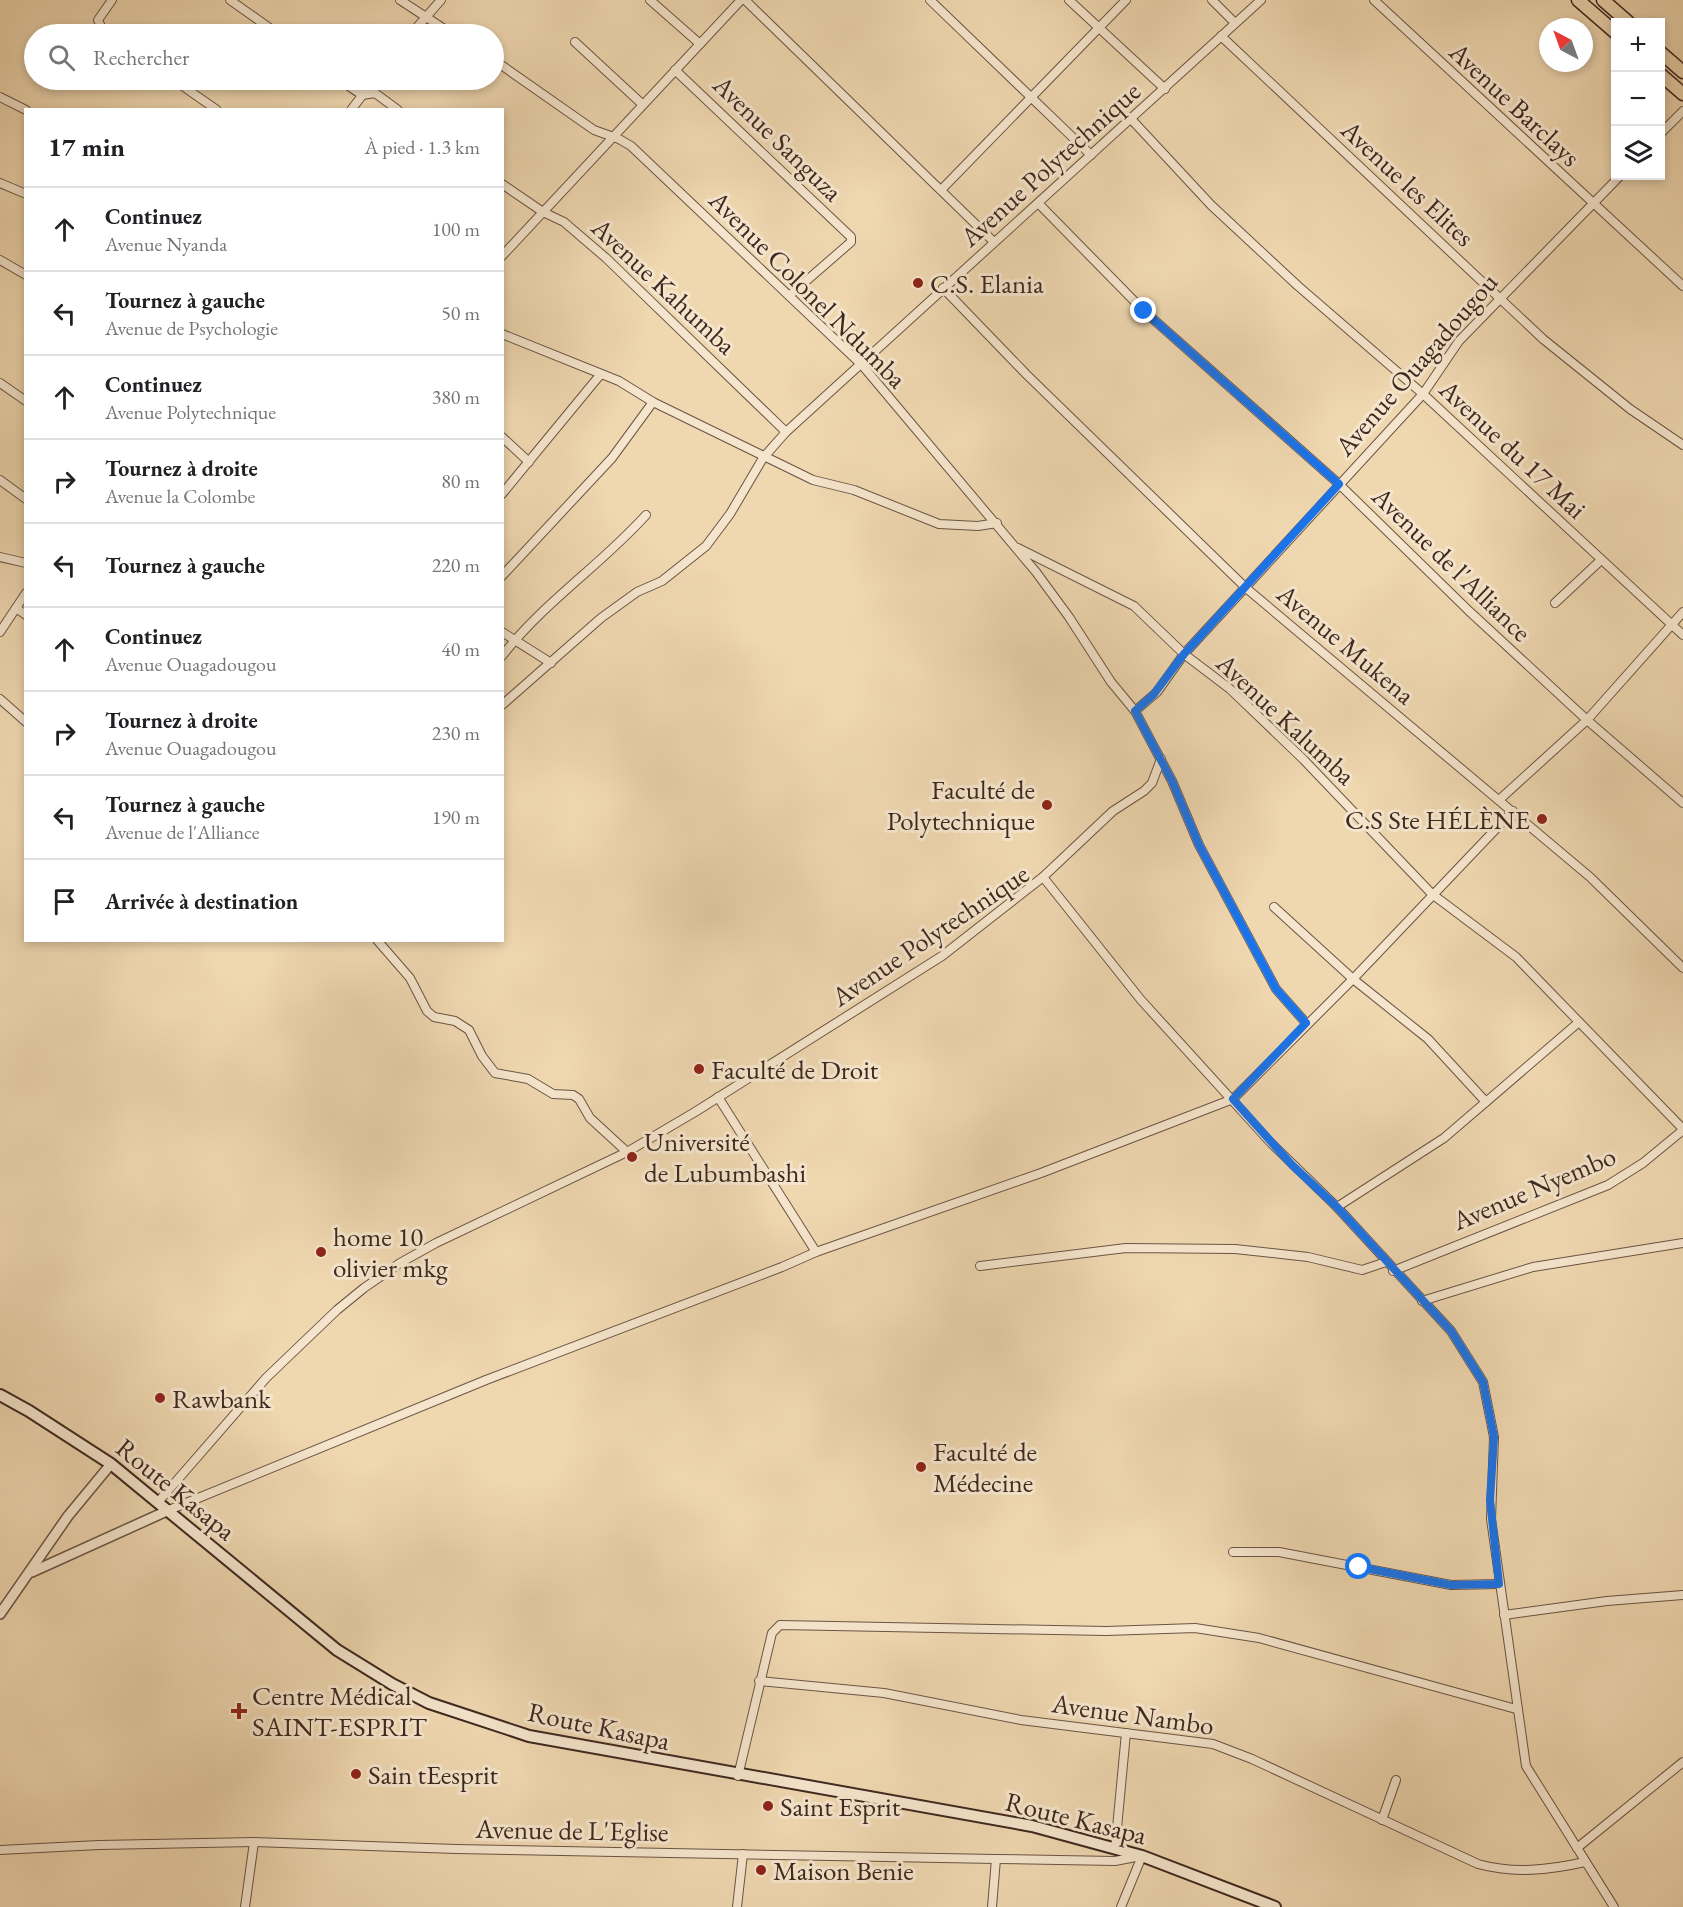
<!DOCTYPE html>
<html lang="fr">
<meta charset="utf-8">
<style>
:root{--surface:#fff;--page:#f6f6f6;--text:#202124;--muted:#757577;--line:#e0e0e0}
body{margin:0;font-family:"EB Garamond",serif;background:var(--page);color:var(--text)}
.controls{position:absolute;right:18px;top:18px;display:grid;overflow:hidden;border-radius:0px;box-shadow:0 3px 9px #0003}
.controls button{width:54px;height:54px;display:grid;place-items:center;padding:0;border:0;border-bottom:2px solid var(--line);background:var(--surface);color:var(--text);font:30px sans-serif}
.compass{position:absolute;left:1539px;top:18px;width:54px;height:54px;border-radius:50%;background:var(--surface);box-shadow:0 3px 9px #0003;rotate:319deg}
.stop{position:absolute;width:18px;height:18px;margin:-14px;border:4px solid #1a73e8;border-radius:50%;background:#fff}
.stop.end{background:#1a73e8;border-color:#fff;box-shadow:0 2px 6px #0008}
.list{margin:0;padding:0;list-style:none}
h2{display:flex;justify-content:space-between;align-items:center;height:78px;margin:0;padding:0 24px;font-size:26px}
h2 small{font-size:20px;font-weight:400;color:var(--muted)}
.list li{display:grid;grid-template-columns:39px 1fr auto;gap:18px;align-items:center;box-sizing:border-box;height:84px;padding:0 24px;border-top:2px solid var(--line)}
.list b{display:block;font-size:22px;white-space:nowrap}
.list p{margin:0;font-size:20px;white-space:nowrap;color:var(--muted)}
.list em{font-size:20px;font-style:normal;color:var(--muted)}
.icon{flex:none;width:33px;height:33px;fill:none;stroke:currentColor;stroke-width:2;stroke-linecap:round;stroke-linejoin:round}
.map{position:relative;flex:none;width:1683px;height:1907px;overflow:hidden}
.search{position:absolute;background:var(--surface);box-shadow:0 3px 9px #0003;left:24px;top:24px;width:480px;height:66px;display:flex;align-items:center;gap:15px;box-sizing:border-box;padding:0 21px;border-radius:33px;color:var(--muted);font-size:22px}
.panel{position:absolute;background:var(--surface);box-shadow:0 3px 9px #0003;left:24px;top:108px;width:480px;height:834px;border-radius:0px}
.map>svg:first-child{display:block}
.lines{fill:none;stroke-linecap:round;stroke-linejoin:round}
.minor-casing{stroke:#6b5444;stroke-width:10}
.tertiary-casing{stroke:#6b5444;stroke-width:12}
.secondary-casing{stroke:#3f2820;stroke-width:14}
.trunk-casing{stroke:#3f2820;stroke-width:15}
.minor{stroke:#f5e5cc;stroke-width:8}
.tertiary{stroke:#f5e5cc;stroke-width:9}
.secondary{stroke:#f5e5cc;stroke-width:10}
.trunk{stroke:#efd7b0;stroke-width:12}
.route{stroke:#1a73e8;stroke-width:8}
.poi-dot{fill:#8f2418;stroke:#f5e5cc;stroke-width:2}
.labels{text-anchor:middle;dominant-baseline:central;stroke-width:6;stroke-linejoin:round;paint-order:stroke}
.street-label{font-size:27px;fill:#3f2820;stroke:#f5e5cc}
.poi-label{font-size:27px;fill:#3f2820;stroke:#f5e5cc;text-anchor:start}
</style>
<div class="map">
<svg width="1683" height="1907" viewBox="0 0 1683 1907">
<rect width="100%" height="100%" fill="#efd7b0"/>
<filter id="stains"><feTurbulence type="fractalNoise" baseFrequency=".00333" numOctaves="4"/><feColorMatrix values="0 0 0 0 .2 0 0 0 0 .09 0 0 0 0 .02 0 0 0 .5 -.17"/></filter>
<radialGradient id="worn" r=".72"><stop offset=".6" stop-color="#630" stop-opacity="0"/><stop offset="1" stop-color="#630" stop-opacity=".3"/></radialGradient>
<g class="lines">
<!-- minor casing -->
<g class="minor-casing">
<g id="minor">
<path d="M230,0L278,34"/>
<path d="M400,0L452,34"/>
<path d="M650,0L700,44"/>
<path d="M745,0L994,242"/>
<path d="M930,0L1091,155"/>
<path d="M1069,0L1165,89"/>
<path d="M1212,0L1235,23"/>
<path d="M1374,0L1683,286"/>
<path d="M110,34L102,29L98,20L112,0"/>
<path d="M411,34L441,0"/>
<path d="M1221,36L1543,339L1630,409L1683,445"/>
<path d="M575,42L642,104"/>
<path d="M494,60L594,130L619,139L631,146L862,365L1036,572L1069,617L1111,682L1135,711"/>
<path d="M675,70L851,237V242L790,295"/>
<path d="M174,80L217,110"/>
<path d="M340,80L362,95L375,93L398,110"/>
<path d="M0,97L26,110"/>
<path d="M351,110L374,80"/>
<path d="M1132,120L1211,205L1298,286L1423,394L1683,635"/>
<path d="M1660,134L1683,111"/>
<path d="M0,183L26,194"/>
<path d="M502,184L543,212L564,222L606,258L786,432"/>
<path d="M942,189L1126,0"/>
<path d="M1038,203L1144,311L1339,484L1469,611L1587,720L1683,803"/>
<path d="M502,256L741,0"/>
<path d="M0,260L26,275"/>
<path d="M943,288L1027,375L1246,588L1590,877L1683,968"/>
<path d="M502,334L619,381L653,402L813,480L854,490L939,524L978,526L997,523"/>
<path d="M0,383L26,401"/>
<path d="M502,437L529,462"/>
<path d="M0,480L26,499"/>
<path d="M502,494L600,375"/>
<path d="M1018,548L1134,606L1184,654L1230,689L1303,759L1432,894L1516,957L1683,1129"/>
<path d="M0,557L26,563"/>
<path d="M502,576L612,458L653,402"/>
<path d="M1555,603L1601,560"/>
<path d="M16,608L26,615"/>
<path d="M0,632L26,593"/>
<path d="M502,632L551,663"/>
<path d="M502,656C544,602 601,565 646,515"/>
<path d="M0,699L26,722"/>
<path d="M502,705L601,618L637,592L662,581L706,546L730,514L763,458L786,432L1261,0"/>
<path d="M1499,800L1587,720L1683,612"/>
<path d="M1043,877L1141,1000L1271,1143L1337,1207L1451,1331L1483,1382L1494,1437L1491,1519L1526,1766L1614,1907"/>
<path d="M1274,907L1353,979L1428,1039L1486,1102"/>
<path d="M377,940L410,978L427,1011L434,1017L455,1021L469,1030L482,1056L495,1073L528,1079L553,1094L573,1095L579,1099L590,1118L627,1152"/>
<path d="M1306,1023L1276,989L1199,845L1172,781L1135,711L1157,692L1184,654L1423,394L1459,341L1620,176"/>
<path d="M718,1097L816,1252"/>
<path d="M1337,1207L1444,1138L1579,1022"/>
<path d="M980,1266L1126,1248L1235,1249L1308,1257L1362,1270L1386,1262"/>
<path d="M1393,1271L1608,1185L1643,1163L1683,1130"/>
<path d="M1422,1301L1533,1267L1683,1243"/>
<path d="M159,1501L266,1378L337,1310L364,1288L400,1263L436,1243L627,1152L695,1112L942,956L1043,877L1113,811L1144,791L1152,783L1161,759"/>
<path d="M169,1510L486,1380L782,1267L816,1252L1041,1173L1233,1099L1353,979L1513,811"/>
<path d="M1233,1552H1279L1451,1585L1499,1584"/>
<path d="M1504,1615L1607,1601L1683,1595"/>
<path d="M759,1681L884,1693L1021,1720L1213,1744L1252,1759L1478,1864C1514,1874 1549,1870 1585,1862"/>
<path d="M738,1776L772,1633L780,1625L1106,1631L1195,1628L1259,1638L1516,1709"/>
<path d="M1382,1820L1396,1780"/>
<path d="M1577,1848L1683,1762"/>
<path d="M1115,1849L1126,1733"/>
<path d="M0,1850L99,1845L254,1842L456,1849L996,1859L1115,1861L1141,1856"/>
<path d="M245,1907L254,1842"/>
<path d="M737,1907L743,1854"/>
<path d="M992,1907L996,1859"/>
<path d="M1121,1907L1142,1856"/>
</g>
</g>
<!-- tertiary casing -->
<g class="tertiary-casing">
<g id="tertiary">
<path d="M32,1572L169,1510"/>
<path d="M0,1614L68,1516L111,1464"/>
</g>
</g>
<!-- secondary casing -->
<g class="secondary-casing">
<path id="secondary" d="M0,1395L29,1411L111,1464L337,1650L392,1684L429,1703L529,1736L1032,1826L1142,1856L1275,1907"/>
</g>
<!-- trunk casing -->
<g class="trunk-casing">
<g id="trunk">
<path d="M1578,0L1616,33"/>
<path d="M1603,0L1628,22"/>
<path d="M1660,52L1683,72"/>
<path d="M1660,74L1683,94"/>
</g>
</g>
<!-- minor -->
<use href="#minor" class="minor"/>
<!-- tertiary -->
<use href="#tertiary" class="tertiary"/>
<!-- secondary -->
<use href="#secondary" class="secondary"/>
<!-- trunk -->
<use href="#trunk" class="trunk"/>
</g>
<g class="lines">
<!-- route -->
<path class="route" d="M1144,311L1339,484L1184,654L1153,695L1135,711L1172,781L1199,845L1276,989L1306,1023L1233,1099L1292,1165L1337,1207L1451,1331L1483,1382L1494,1437L1490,1500L1499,1584L1451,1585L1359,1567"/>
</g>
<!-- markers -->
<g class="poi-dot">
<circle cx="918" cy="283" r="6"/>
<circle cx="1047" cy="805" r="6"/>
<circle cx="1542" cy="819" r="6"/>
<circle cx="699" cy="1069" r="6"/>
<circle cx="632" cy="1157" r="6"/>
<circle cx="321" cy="1252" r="6"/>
<circle cx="160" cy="1398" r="6"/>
<circle cx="921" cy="1467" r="6"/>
<path d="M236 1702h6v6h6v6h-6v6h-6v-6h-6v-6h6z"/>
<circle cx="356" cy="1774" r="6"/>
<circle cx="768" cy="1806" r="6"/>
<circle cx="761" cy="1870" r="6"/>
</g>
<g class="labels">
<!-- street labels -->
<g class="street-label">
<text transform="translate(1515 104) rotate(43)">Avenue Barclays</text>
<text transform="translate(778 138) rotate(44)">Avenue Sanguza</text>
<text transform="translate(1050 164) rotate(-42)">Avenue Polytechnique</text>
<text transform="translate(1408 183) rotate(43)">Avenue les Elites</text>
<text transform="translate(664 286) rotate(43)">Avenue Kahumba</text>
<text transform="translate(808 289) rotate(45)">Avenue Colonel Ndumba</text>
<text transform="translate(1416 364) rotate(-49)">Avenue Ouagadougou</text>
<text transform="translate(1513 449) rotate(43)">Avenue du 17 Mai</text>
<text transform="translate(1452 564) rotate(44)">Avenue de l'Alliance</text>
<text transform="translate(1346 644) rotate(40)">Avenue Mukena</text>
<text transform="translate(1286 719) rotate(43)">Avenue Kalumba</text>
<text transform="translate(930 935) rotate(-34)">Avenue Polytechnique</text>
<text transform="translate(1534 1188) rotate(-23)">Avenue Nyembo</text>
<text transform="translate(176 1489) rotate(39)">Route Kasapa</text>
<text transform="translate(1133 1714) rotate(8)">Avenue Nambo</text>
<text transform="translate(599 1726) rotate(12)">Route Kasapa</text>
<text transform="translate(1076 1818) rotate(14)">Route Kasapa</text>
<text transform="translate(572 1830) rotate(1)">Avenue de L'Eglise</text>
</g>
<!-- poi labels -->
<g class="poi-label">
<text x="930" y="283">C.S. Elania</text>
<text x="1035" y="789" text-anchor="end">Faculté de<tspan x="1035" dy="31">Polytechnique</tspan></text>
<text x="1530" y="819" text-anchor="end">C.S Ste HÉLÈNE</text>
<text x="711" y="1069">Faculté de Droit</text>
<text x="644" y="1141">Université<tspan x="644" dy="31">de Lubumbashi</tspan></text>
<text x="333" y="1236">home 10<tspan x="333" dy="31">olivier mkg</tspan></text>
<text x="172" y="1398">Rawbank</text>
<text x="933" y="1451">Faculté de<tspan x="933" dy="31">Médecine</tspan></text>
<text x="252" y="1695">Centre Médical<tspan x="252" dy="31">SAINT-ESPRIT</tspan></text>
<text x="368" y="1774">Sain tEesprit</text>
<text x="780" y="1806">Saint Esprit</text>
<text x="773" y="1870">Maison Benie</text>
</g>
</g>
<rect width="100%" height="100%" filter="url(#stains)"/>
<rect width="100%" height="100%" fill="url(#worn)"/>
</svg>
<div class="controls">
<button>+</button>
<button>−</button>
<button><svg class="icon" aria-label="layers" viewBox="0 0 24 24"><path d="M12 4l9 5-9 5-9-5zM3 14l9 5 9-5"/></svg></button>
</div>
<svg class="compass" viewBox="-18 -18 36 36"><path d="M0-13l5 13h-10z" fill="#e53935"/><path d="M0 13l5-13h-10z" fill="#757577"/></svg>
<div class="stop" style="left:1359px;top:1567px"></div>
<div class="stop end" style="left:1144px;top:311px"></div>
<div class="search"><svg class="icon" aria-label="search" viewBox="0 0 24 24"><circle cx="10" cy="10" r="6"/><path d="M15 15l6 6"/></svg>Rechercher</div>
<section class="panel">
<h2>17 min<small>À pied · 1.3 km</small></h2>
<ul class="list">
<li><svg class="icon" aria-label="ahead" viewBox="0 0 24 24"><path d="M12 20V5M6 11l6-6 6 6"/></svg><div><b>Continuez</b><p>Avenue Nyanda</p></div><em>100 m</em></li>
<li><svg class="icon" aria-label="left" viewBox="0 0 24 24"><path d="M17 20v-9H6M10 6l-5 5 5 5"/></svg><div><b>Tournez à gauche</b><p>Avenue de Psychologie</p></div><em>50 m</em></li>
<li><svg class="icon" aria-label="ahead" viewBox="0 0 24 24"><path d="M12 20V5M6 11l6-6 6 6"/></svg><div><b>Continuez</b><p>Avenue Polytechnique</p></div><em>380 m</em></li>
<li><svg class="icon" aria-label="right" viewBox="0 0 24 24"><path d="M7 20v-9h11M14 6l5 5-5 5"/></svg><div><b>Tournez à droite</b><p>Avenue la Colombe</p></div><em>80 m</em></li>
<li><svg class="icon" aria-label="left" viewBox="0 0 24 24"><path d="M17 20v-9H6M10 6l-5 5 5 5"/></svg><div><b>Tournez à gauche</b></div><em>220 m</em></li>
<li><svg class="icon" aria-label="ahead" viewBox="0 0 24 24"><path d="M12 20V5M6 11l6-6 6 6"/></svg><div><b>Continuez</b><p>Avenue Ouagadougou</p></div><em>40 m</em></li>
<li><svg class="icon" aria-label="right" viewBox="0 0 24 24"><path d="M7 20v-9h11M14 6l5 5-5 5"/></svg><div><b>Tournez à droite</b><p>Avenue Ouagadougou</p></div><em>230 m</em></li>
<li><svg class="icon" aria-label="left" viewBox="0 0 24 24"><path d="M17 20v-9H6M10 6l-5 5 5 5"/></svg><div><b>Tournez à gauche</b><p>Avenue de l'Alliance</p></div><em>190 m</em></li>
<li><svg class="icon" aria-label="arrive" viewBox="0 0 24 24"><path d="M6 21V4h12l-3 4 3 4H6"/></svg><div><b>Arrivée à destination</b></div></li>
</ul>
</section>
</div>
